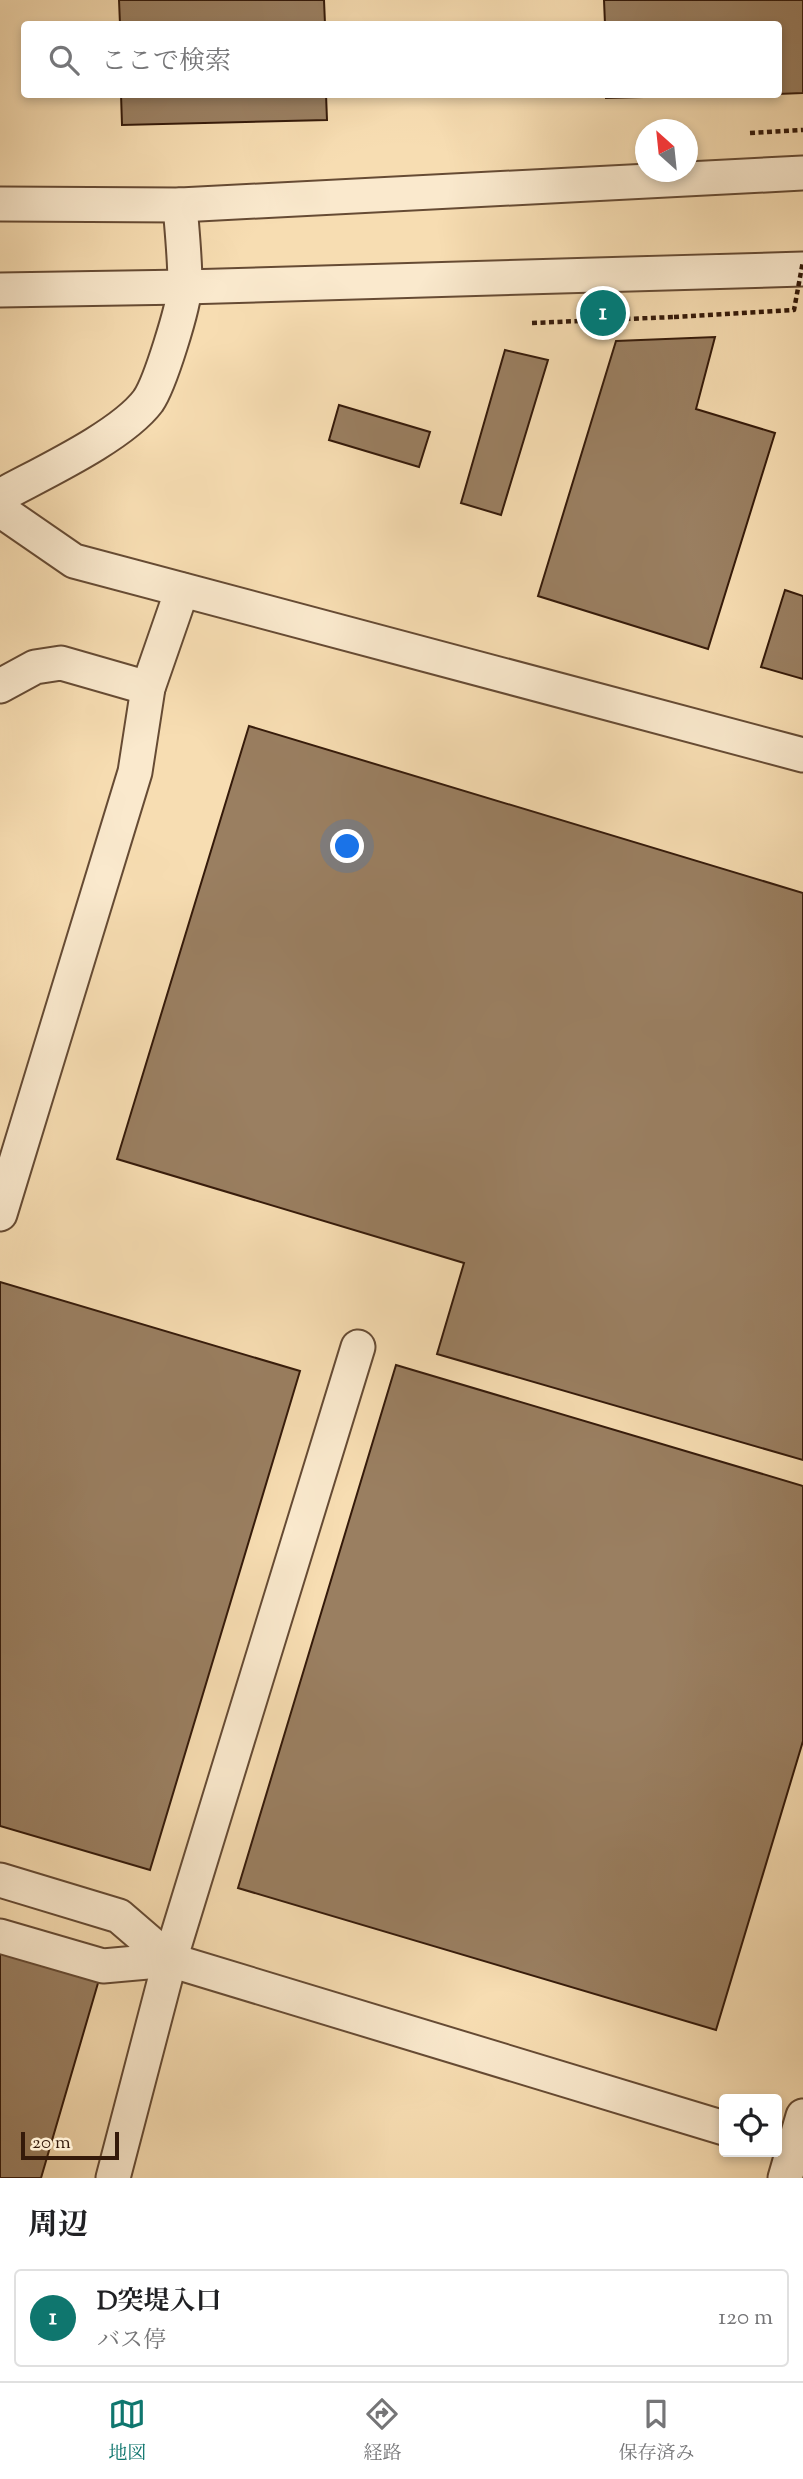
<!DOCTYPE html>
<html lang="ja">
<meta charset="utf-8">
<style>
:root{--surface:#fff;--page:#f6f6f6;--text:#202124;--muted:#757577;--line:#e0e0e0;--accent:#0f766e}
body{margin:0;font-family:"Sorts Mill Goudy","Noto Serif JP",serif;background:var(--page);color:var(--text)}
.controls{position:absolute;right:21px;bottom:21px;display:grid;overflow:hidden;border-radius:7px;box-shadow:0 4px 10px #0003}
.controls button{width:63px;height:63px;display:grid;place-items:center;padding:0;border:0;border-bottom:2px solid var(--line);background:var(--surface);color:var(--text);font:35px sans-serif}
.compass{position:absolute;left:635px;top:119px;width:63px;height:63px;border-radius:50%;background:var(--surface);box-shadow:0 4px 10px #0003;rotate:333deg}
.scale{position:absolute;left:21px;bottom:18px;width:98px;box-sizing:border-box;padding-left:7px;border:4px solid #351a0a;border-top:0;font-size:19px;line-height:24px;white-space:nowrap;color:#351a0a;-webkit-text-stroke:5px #fae9cd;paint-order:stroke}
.you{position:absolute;left:348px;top:847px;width:24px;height:24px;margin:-18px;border:5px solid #fff;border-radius:50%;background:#1a73e8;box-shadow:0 0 0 10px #1a73e833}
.badge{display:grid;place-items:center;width:46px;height:46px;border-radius:50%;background:var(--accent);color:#fff;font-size:23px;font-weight:700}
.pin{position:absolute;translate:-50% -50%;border:4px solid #fff;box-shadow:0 2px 7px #0006}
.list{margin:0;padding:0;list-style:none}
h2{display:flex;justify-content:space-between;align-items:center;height:91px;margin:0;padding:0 28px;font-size:30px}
h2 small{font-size:23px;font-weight:400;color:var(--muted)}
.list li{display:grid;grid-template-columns:46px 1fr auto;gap:21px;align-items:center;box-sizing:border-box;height:98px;margin:0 14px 14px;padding:0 14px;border:2px solid var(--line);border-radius:7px}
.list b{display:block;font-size:26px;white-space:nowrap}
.list p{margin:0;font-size:23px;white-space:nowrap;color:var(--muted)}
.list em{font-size:23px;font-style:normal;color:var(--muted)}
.icon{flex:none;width:38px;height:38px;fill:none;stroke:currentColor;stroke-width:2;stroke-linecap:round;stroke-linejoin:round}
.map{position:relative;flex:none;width:803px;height:2178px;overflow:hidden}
.search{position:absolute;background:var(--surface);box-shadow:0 4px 10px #0003;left:21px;right:21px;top:21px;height:77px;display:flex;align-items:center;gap:18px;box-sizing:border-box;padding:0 24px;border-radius:7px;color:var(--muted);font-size:26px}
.sheet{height:203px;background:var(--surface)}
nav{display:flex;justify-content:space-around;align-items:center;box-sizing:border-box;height:98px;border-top:2px solid var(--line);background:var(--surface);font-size:19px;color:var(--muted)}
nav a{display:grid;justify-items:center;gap:4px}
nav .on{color:var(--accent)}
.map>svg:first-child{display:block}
.building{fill:#9a7f61;stroke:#351a0a;stroke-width:2}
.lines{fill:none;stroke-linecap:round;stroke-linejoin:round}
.minor-casing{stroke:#664b34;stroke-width:37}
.path{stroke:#351a0a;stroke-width:4.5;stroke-dasharray:5 3.5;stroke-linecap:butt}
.minor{stroke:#fae9cd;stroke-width:33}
.path-bridge{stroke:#351a0a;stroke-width:4.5;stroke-dasharray:5 3.5;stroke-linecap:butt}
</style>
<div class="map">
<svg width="803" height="2178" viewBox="0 0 803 2178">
<rect width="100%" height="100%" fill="#f7ddb2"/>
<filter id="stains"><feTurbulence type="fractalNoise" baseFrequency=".00286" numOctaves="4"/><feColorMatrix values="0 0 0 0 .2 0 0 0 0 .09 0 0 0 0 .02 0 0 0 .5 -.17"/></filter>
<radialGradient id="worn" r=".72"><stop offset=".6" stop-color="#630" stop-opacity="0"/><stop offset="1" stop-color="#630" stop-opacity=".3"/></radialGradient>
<!-- building -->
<g class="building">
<path d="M119,0H324L325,24H120Z"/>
<path d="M604,0H803V93L778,94V24H605Z"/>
<path d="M121,94H326L327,120L122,125Z"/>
<path d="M606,94H760L606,98Z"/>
<path d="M715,337L696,409L775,433L708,649L538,596L616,341Z"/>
<path d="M505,350L548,360L501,515L461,503Z"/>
<path d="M339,405L430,432L419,467L329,440Z"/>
<path d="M785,590L803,596V679L761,667Z"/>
<path d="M249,726L803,893V1460L437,1354L464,1263L117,1159Z"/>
<path d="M0,1282L300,1371L150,1870L0,1826Z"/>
<path d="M396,1365L803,1486V1741L716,2030L238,1888Z"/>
<path d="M0,1936L103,1966L41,2178H0Z"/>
</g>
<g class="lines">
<!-- minor casing -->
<g class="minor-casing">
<g id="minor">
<path d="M0,204L180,205L803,173"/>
<path d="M0,290L185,287L803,269"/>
<path d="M0,496C40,474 121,437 148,401C160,384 184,306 185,285C185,258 182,231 180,205"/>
<path d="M0,510L74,561L803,755"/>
<path d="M0,686L35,667L61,663L148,688"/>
<path d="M0,1214L135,772L148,688L182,590"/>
<path d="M0,1880L119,1916L170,1960"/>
<path d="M0,1936L103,1966L170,1960L724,2128"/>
<path d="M113,2178L170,1960L358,1347"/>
<path d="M785,2178L803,2116"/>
</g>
</g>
<!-- path -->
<g class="path">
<path d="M750,133L803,130"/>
<path d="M532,323L674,317"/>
</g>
<!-- minor -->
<use href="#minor" class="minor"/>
<!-- path-bridge -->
<path class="path-bridge" d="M674,317L794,310L803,261"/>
</g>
<rect width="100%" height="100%" filter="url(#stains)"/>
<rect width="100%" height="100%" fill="url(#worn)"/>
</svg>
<div class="controls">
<button><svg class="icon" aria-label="locate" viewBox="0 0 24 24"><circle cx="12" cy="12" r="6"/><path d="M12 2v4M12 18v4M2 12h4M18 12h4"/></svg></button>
</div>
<svg class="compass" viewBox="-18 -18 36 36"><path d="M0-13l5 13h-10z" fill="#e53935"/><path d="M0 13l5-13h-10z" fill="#757577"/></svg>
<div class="scale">20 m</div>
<div class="you"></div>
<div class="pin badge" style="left:603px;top:313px">1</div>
<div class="search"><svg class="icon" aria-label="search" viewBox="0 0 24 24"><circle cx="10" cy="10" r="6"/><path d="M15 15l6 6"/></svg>ここで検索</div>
</div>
<section class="sheet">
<h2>周辺<small></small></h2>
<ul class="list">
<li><span class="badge">1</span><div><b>D突堤入口</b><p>バス停</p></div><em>120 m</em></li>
</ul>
</section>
<nav>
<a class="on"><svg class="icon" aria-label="map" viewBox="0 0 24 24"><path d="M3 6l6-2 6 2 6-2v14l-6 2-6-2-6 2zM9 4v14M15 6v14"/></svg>地図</a>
<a><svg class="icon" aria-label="directions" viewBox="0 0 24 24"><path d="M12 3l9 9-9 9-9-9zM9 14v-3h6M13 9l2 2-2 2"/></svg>経路</a>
<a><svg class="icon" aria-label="saved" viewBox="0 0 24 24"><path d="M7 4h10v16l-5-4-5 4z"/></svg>保存済み</a>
</nav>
